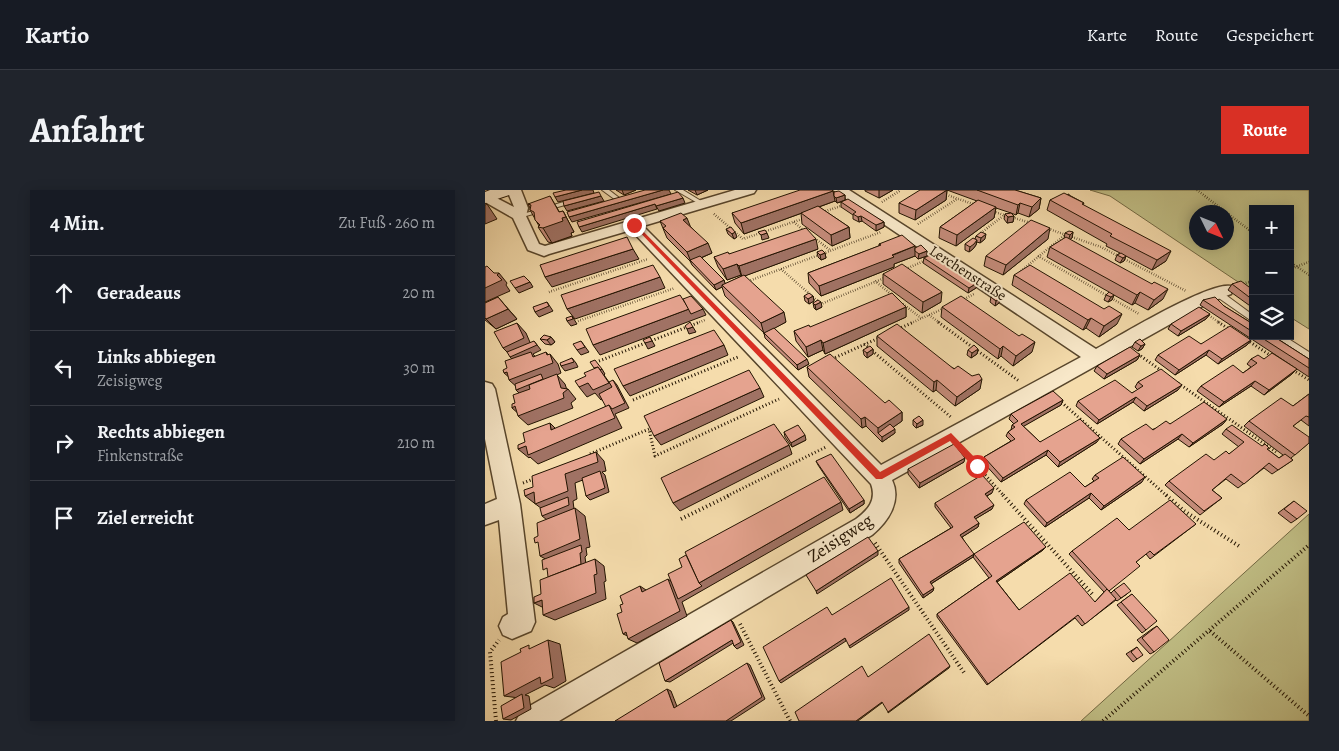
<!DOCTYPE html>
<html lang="de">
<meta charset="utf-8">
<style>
:root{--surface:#171b24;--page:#20242c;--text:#f1f3f6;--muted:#9ea1a6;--line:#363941;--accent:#d93025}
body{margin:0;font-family:Alegreya,serif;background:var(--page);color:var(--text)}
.controls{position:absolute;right:15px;top:15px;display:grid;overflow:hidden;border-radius:0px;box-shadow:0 2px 12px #0003}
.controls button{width:45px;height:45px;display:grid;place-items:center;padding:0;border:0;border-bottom:1px solid var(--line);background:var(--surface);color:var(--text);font:25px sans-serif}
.compass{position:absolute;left:704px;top:15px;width:45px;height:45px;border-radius:50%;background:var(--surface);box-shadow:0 2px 12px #0003;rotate:133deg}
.stop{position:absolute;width:15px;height:15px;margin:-11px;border:4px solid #d93025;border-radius:50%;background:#fff}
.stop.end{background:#d93025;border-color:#fff;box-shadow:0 1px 5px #0008}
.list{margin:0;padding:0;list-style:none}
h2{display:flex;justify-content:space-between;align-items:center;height:65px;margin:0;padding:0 20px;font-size:21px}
h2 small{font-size:16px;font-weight:400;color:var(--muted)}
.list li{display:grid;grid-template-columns:32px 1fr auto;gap:15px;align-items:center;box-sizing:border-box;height:75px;padding:0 20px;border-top:1px solid var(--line)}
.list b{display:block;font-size:19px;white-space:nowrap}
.list p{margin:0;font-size:16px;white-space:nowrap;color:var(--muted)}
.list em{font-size:16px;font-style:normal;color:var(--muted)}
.icon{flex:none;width:28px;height:28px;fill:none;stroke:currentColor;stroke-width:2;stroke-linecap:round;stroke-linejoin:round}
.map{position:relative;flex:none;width:824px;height:531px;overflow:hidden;border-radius:0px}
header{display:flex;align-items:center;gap:30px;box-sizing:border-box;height:70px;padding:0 25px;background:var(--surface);border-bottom:1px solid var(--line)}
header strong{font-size:24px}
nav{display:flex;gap:28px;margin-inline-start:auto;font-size:18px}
.intro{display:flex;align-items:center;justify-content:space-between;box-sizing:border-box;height:120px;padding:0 30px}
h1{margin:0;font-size:35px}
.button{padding:12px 22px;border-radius:0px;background:var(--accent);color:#fff;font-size:18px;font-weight:700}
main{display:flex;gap:30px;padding:0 30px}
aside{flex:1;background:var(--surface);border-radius:0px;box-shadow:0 2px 12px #0003}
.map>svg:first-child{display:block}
.green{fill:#c1bf86;stroke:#726943;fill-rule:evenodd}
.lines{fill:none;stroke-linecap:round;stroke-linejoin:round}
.service-casing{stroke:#57452b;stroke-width:2}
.minor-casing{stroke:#57452b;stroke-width:3}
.secondary-casing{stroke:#221300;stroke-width:2}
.path-far2{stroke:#221300;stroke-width:2.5;stroke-dasharray:0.5 2;stroke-linecap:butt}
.path-far1{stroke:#221300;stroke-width:3;stroke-dasharray:1 2.5;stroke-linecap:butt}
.path{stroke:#221300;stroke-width:4;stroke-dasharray:1 3;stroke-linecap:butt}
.service{fill:#f8e8c9;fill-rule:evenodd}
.minor{fill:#f8e8c9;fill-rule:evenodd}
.secondary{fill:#f8e8c9;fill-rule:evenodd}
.wall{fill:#c58c7b;stroke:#221300}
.shaded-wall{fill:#a07264;stroke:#221300}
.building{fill:#e5a38f;stroke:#221300}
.route{fill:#d93025}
.labels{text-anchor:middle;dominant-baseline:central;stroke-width:4;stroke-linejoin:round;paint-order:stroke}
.far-street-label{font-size:15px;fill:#221300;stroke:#f8e8c9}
.street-label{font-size:18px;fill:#221300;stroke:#f8e8c9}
</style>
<header>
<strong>Kartio</strong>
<nav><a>Karte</a><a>Route</a><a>Gespeichert</a></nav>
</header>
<div class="intro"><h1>Anfahrt</h1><a class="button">Route</a></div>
<main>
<aside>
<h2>4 Min.<small>Zu Fuß · 260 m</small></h2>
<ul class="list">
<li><svg class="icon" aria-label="ahead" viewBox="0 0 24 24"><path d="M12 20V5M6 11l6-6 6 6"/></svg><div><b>Geradeaus</b></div><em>20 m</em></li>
<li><svg class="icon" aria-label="left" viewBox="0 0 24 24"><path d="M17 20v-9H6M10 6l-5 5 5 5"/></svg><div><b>Links abbiegen</b><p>Zeisigweg</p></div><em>30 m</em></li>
<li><svg class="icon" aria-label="right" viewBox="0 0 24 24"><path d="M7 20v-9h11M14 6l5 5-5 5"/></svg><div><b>Rechts abbiegen</b><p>Finkenstraße</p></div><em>210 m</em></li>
<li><svg class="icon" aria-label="arrive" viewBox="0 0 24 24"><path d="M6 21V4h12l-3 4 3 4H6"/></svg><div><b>Ziel erreicht</b></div></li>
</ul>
</aside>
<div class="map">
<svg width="824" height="531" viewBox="0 0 824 531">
<rect width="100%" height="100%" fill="#f5dcac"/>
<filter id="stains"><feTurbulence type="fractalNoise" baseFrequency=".004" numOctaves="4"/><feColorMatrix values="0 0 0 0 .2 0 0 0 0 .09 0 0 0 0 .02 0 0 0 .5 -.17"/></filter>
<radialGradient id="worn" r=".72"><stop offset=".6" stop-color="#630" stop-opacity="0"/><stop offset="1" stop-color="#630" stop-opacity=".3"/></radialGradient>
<!-- green -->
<g class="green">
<path d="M605,0H824V139L805,127V19H768V102L625,6ZM712,22H742V52H712Z"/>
<path d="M824,324V531H596Z"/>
</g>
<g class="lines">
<!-- service casing -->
<g class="service-casing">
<g id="service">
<path d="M117,0H124L137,10L132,11Z"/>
<path d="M190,0H198L221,14L216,15Z"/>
<path d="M92,8L95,10L94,11L34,28L31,26Z"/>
<path d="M129,19L131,20V22L96,32L93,30Z"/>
<path d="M728,100H734L768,125V132L728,104Z"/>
<path d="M789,146H799L824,162V169Z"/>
</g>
</g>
<!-- minor casing -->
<g class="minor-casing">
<g id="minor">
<path d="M22,0H36L43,18L41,26L54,54L60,56L250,0H271L269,3L158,36L396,275L596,167L348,0H364L611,159C634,146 725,91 746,96L748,100L746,104L723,113L407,290C417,311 403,332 387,345L74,531H31L36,521L371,329C383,320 392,310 386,294L146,40L64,64L59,66L43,60L28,28L0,12V2L29,17Z"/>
<path d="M0,192L7,194L10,199L35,314L50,432L46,441L27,449L18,445L14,436L18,427L23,424L14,330L0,335V314L12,309L0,249Z"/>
</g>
</g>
<!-- secondary casing -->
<g class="secondary-casing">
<path id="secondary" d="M5,0H30L27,4L0,13V2Z"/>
</g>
<!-- path-far2 -->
<g class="path-far2">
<path d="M712,0L768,43"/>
<path d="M459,4L491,15"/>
<path d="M397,12L416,0"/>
<path d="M506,21L546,33"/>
<path d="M338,22L356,16"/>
<path d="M229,24L258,49L320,28"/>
<path d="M309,32L319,41"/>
<path d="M433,34L472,9"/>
<path d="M561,38L616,57L701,101"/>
<path d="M496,43L518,26"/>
<path d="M328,47L345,60"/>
<path d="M553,66L654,124"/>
<path d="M805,72L824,85"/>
<path d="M296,79L336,114L402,87"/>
<path d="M421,79L439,71"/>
<path d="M805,79L824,72"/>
<path d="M536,81L581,44"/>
<path d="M390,91L407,105"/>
<path d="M261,92L396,42"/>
<path d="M756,94L768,91"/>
<path d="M64,102L163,69"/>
<path d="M477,110L489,104"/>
<path d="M418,114L436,128"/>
<path d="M722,124L735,133"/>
<path d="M444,125L455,133"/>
<path d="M93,131L190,98"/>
<path d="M212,133L220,130"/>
<path d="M426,133L460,118"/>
</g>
<!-- path-far1 -->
<g class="path-far1">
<path d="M453,132L534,191"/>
<path d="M733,132L744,139"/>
<path d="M413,139L429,132"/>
<path d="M762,150L788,167"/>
<path d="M379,154L467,228"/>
<path d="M653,164L678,182"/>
<path d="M347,169L394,148"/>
<path d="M114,171L215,132"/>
<path d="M808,180L824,190"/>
<path d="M693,193L791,262"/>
<path d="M148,210L253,167"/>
<path d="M574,210L682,306"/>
<path d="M477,259L519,306"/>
<path d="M105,264L164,239L170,266L294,209"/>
<path d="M38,293L51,288"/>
<path d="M242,306L341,257"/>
</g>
<!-- path -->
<g class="path">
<path d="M518,305L609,406"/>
<path d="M681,305L699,321L754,356"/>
<path d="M196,329L245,305"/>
<path d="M390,353L480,484"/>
<path d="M255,434L305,531"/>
<path d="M725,441L824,526"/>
<path d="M11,531L5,462L14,450"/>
<path d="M618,531L824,355"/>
</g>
<!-- service -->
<use href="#service" class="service"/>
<!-- minor -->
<use href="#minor" class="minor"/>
<!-- secondary -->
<use href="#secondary" class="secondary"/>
</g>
<!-- wall -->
<g class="wall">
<path d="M131,0H151L139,5Z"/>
<path d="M203,0H223L212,5Z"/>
<path d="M380,0H408L394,8L380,1Z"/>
<path d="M462,0L461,10L430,30L414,23V13Z"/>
<path d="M462,0H530L556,8L554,19L544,27L533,23L531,25L526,23L529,26L528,32L522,33L519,29L520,24L526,23L511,18L509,28L471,56L454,48L455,37L492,11Z"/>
<path d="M349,2L360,5V10L399,32V37L391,41L377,31L374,32L368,29V25L356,17V12L359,11L352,13L350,11L334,17L364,37L365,48L347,56L317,34L316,23H317L259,44L250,33L247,23Z"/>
<path d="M584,4V5L599,13L598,15L681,71L667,80L641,66L639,71L635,73L630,70L632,65L635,63L621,56L622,54L562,20L565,10Z"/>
<path d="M43,14L75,22L78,21L89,42L86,43L87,46L67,53L63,52L53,37L54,36L45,20V18Z"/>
<path d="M175,31L206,37L227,63L216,68L239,90L240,94L257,86L256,85L242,90L233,77L229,67L244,64L333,59L259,86L301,132L289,138L324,174L313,180L280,148L279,143L240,106L237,97L231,100L207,75L205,71L182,48Z"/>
<path d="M241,39L252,47L249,49L243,44Z"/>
<path d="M588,42L587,48L584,49L678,109L663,120L650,113L647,115L629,105L627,110L623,112L619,110L621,105L624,102L562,67L565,57L579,49L580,43Z"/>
<path d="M491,46L500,49L495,53L492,52L491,55L488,59L484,62L480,60V54L490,49Z"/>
<path d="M563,49L518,85L499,76L501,66Z"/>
<path d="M394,54L430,58L442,61V66L433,69L430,66L409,74V77L336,106L324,93L323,83L394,56Z"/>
<path d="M332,62L340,63L341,68L336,70L333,67Z"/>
<path d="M439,68L492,93L491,98L483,103L438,73Z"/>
<path d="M398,84L456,112L437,123L398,94Z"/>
<path d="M529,85L632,134L614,147L601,138L598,140L527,95Z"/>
<path d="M747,94L768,100V118L743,100Z"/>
<path d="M319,106H328L329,111L324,114L320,111Z"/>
<path d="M13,107L32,129L11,139L0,130V113Z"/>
<path d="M506,107L514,113L510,116L505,112Z"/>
<path d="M718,110L739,116L768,134V146H788L824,169V187L715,115Z"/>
<path d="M328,113L337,117L331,120L329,118Z"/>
<path d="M421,117V127L340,164L338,160L323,167L311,151L309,141Z"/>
<path d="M457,117L547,162L528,176L516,166L513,169L456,127Z"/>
<path d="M725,124L721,129L693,146L683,139L686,134Z"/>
<path d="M392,146L487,186L495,199L470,216L451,200L448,202L392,156Z"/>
<path d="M66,147L70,152L66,155L60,154L55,149Z"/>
<path d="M766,150L762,155L733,174L721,165L690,185L670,170L673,165L716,154Z"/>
<path d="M650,152L660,154L657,159L653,161L647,157Z"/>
<path d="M388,159V164L382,168L379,165L378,160Z"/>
<path d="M493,159L492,164L486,168L482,165L483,160Z"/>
<path d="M655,165L652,170L619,189L609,181L612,176Z"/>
<path d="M766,169H779L807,184L779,205L766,196L734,217L712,201L716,196L758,183L766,177L762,174Z"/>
<path d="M322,177L417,222V231L408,237L410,243L397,252L381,236L377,238L324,187Z"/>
<path d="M653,192L693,200L659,221L648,212L612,234L591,216L593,211L647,203L653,200L650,197Z"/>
<path d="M824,204V236L816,230L808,236L824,253L806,268L808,270L787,284L779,278L753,298L741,289L727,300L737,308L715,325L680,295L684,291L744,264L754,257L737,244L741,239L782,259L794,268L798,265L759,236L764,231L808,216Z"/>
<path d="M578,210L576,215L538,236L555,252H612L573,277L561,265L516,292L498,272L499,267L526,251L521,246L523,242L526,240L527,235L529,234L524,229L526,224Z"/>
<path d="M742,229L738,234L704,257L693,249L655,274L633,254L636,249L685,234Z"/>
<path d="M428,230L438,235L431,238L428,235Z"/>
<path d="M299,242L321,250L307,257L300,247Z"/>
<path d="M331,271L379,310V314L365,323L333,275Z"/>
<path d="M479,272L434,298L423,284V279Z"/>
<path d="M610,285L657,292L616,320L604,308L560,337L539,314L541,310L600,297L609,291L607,289Z"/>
<path d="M507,303L502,306L507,319L490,329L494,333L493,337L477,347L488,367L446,394L448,401L438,408L414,373V369L466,338L450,317V313Z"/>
<path d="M809,311L812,329L806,333L793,323Z"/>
<path d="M711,334L665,369L661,364L651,372L624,401L626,403L629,400L642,404L632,411L631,410L597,436L590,428L502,495L452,427V424L504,388L488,367L489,364L561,357L558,360L512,392L534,420L610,412L619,402L584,364L587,361L644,340Z"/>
<path d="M647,404L661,440L657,443L632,415Z"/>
<path d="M672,436L669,462L665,464L652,450L667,439Z"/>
<path d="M652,457V469L648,472L641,464Z"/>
</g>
<!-- shaded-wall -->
<g class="shaded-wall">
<path d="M97,0H108L109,3L73,12L70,7Z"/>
<path d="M137,0H151L139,5Z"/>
<path d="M178,0H184L186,4L87,32L84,27Z"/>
<path d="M210,0H223L212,5Z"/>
<path d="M394,0H408L394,8Z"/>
<path d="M462,0L461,10L430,30L431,20Z"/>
<path d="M348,1L350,11L259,44L256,33Z"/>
<path d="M360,5V10L352,13L351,8Z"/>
<path d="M65,6L78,28V21L89,42L86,43L87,46L67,53L58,38Z"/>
<path d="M116,6L119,11L82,21L79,16Z"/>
<path d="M198,8L200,13L174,21L171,16Z"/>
<path d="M556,8L554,19L544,27L547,17Z"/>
<path d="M535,13L533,23L531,25L533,15Z"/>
<path d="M2,14L12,29L0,34V15Z"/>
<path d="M170,14L172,19L97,42L94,37Z"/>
<path d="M511,17L509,28L471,56L472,45Z"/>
<path d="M376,26L377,31L374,32L373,27Z"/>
<path d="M529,26L528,32L522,33L523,27Z"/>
<path d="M202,28L206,38L198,30Z"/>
<path d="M399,32V37L391,41V35Z"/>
<path d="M364,37L365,48L347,56L346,45Z"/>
<path d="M565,38L563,49L518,85L521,75Z"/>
<path d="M250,42L252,47L249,49L247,44Z"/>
<path d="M588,42L587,48L583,51L585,45Z"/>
<path d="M282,43L284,48L277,50L276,45Z"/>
<path d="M501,44L500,49L495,53L496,48Z"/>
<path d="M331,49L333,59L257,87L254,76Z"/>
<path d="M492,50L491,55L488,59L484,62L485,57Z"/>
<path d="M223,53L227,63L206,72L202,62Z"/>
<path d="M430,56V66L409,74V77L336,106L334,96Z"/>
<path d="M148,59L154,69L67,97L60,87Z"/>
<path d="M442,61V66L433,69L434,64Z"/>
<path d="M686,61L681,71L667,80L672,70Z"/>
<path d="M340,63L341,68L336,70L335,65Z"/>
<path d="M641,66L639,71L635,73L638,68Z"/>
<path d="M252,74L256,85L242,90L238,79Z"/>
<path d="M14,83L22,93L21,95L25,101L0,112V98Z"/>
<path d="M175,87L180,98L90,129L82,119Z"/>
<path d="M239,90L241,96L237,95V97L231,100L229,95Z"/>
<path d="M45,92L48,97L34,103L30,98Z"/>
<path d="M492,93L491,98L483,103L484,98Z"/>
<path d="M683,99L678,109L663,120L669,110Z"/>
<path d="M457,102L456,112L437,123L438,112Z"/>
<path d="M655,102L650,113L647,115L652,105Z"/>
<path d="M629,105L627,110L623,112L626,107Z"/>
<path d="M328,106L329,111L324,114L323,109Z"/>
<path d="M515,108L514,113L510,116L511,111Z"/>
<path d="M62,112L68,121L54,127L50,122Z"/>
<path d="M336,112L337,117L331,120L330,115Z"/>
<path d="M421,117V127L340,164L338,153Z"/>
<path d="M23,119L32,129L11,139L1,129Z"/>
<path d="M204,119H218L221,125L115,165L108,155Z"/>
<path d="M299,122L301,132L279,144L276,133Z"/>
<path d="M637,124L632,134L614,147L619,136Z"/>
<path d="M725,124L721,129L693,146L696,141Z"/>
<path d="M87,126L92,134L86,136L82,131Z"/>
<path d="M606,128L601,138L598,140L603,130Z"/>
<path d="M32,133L41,143L47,157L49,151L56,160L48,164L55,172H30L25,167L26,166L18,158Z"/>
<path d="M208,137L211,142L204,144L202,139Z"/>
<path d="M66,147L70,152L66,155L62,150Z"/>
<path d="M165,147L170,156L163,159L160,153Z"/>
<path d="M336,150L338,160L323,167L321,157Z"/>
<path d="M766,150L762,155L733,174L737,169Z"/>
<path d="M96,151L104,162L96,165L92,160Z"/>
<path d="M550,152L547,162L528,176L531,166Z"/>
<path d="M660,154L657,159L653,161L656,156Z"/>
<path d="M239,155L243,165L145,206L138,196Z"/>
<path d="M518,156L516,166L513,169L515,159Z"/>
<path d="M388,159V164L382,168V163Z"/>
<path d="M493,159L492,164L486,168L487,163Z"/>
<path d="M724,160L721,165L690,185L694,180Z"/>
<path d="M61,162L66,168L65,164L73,174L76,183L72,185L80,194L82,200L83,199L91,209L86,213L88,218L43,235L33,226L35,225L27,218L36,205L31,200L34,199L24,190L26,189L19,183L62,165Z"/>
<path d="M655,165L652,170L619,189L622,184Z"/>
<path d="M87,168L91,173L93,177L80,181L76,176Z"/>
<path d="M322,169L324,174L313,180L312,175Z"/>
<path d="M117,179L120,184L119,185L131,202L116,210L110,203L102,207L94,197L112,181Z"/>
<path d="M812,179L807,184L779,205L784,200Z"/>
<path d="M497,189L495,199L470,216L472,207Z"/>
<path d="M128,190L132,195L144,218L130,224L137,238L53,274L45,267L44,268L33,259L124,215Z"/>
<path d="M452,190L451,200L448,202L449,192Z"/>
<path d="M770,191L766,196L734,217L739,212Z"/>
<path d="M697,195L693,200L659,221L662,216Z"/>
<path d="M275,198L279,207L176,255L169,246Z"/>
<path d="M651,207L648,212L612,234L614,230Z"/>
<path d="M578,210L576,215L534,239L536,234Z"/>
<path d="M417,222V231L396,246L393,243V238Z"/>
<path d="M380,227L381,236L377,238L376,229Z"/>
<path d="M742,229L738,234L704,257L708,253Z"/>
<path d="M438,230V235L431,238L432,234Z"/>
<path d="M65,233L74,242L66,240Z"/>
<path d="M410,239V243L397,252V247Z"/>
<path d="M697,244L693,249L655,274L659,269Z"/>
<path d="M320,245L321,250L307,257L306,253Z"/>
<path d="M615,248L612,252L573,277L575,272Z"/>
<path d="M304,255L307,264L195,321L188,313Z"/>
<path d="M563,260L561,265L516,292L518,288Z"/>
<path d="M111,262L119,271L121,281L117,282L120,285L124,302L105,310L101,306L116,283L90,293L92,309L88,311L89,319L62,330L57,326L61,322L40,306L80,284Z"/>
<path d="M480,268L479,272L434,298L435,293Z"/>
<path d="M660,287L657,292L616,320L619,316Z"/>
<path d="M509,298L507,303L498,308L500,304Z"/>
<path d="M606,303L604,308L560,337L562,333Z"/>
<path d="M379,310V314L365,323L364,319Z"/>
<path d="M356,312L358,320L197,412L202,426L152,453L143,449L145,447L138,444L141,442L183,389L191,395L214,393Z"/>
<path d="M509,315L507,319L487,331L489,327Z"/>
<path d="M90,318L100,326L105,357L101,358L102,365L100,367L102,382L69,395L95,363L66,372L55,366Z"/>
<path d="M494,333L493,337L474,349L475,345Z"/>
<path d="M561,357L558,360L509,394L511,391Z"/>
<path d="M393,361V365L332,404L331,401Z"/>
<path d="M489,364L488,367L444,395L445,392Z"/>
<path d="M110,369L119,376L121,391L119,392L121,409L70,430L58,425L109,385Z"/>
<path d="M155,396L164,402H157Z"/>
<path d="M449,398L448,401L438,408V405Z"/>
<path d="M57,410L61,419L49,413Z"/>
<path d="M424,417V420L365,458L364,456Z"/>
<path d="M246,430L248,432L259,455L252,459L249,456Z"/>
<path d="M360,448L361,451L296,493L294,491Z"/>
<path d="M63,450L75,454L81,491L69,498L60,495L40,505L44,506L46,519L26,530L18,529L34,508L19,506Z"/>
<path d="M247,450L250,452L185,492L180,491Z"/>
<path d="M262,473L265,475L280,509L246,531H241Z"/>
<path d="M465,476L464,478L403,523V522Z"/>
<path d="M182,499L186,501L193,519L189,518Z"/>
<path d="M397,512V513L373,531H371Z"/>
</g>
<!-- building -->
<g class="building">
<path d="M81,0H97L70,7L68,3Z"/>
<path d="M160,0H178L84,27L82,22Z"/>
<path d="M315,0H347L348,1L256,33L247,23Z"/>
<path d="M435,0H462L431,20L414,13Z"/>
<path d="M492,0H530L556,8L547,17L535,13L533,15Z"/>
<path d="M354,1L360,5L351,8L349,6V2Z"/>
<path d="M114,2L116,6L79,16L78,11Z"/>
<path d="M193,2L198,8L171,16L170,14L94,37L92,32Z"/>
<path d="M579,3L599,13L597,14L686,61L672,70L625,46L627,44L565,10Z"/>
<path d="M65,6L74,22L78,21L81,27L77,28L78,31L58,38L53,37L55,35L50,30L49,22L45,20L46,15L43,14Z"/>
<path d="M363,9L399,32L391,35L376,26L373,27L368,24L371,22L356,12Z"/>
<path d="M493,10L511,17L472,45L455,37Z"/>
<path d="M333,16L364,37L346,45L316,23Z"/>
<path d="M196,23L202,28L198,30L223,53L202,62L178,38L181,36L175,31Z"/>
<path d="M526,23L529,26L523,27L520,24Z"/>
<path d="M546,30L565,38L521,75L501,66Z"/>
<path d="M246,37L250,42L247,44L241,39Z"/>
<path d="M321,38L331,49L254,76L252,74L238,79L229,67L243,62L244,64Z"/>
<path d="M280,40L282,43L276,45L273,42Z"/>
<path d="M584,41L588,42L585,45L580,43Z"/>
<path d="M496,42L501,44L496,48L491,46Z"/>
<path d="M417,45L430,56L407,65L409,67L334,96L323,83L396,55L394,54Z"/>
<path d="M142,47L148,59L60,87L55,75Z"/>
<path d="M581,47L667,94L669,92L683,99L669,110L655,102L652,105L565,57Z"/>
<path d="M488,48L492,50L489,54L485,57L480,54Z"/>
<path d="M436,55L442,61L434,64L430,61V58Z"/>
<path d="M337,60L340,63L335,65L332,62Z"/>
<path d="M636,63L641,66L638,68L632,65Z"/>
<path d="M447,64L492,93L484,98L439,68Z"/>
<path d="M215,66L239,90L229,95L205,70Z"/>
<path d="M417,74L457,102L438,112L398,84Z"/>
<path d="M168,75L175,87L82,119L76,105Z"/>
<path d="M545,75L619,119L624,116L637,124L619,136L606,128L603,130L529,85Z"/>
<path d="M2,76L9,83H14L12,85L17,90L0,98V77Z"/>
<path d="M259,85L299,122L276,133L237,95Z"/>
<path d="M39,86L45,92L30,98L25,91Z"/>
<path d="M756,91L768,100V110L747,94Z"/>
<path d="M624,102L629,105L626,107L621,105Z"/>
<path d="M324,103L328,106L323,109L319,106Z"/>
<path d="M407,103L421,117L338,153L336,150L321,157L309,141L324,135L325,137Z"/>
<path d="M195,105L204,119L108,155L101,139Z"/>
<path d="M510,105L515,108L511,111L506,107Z"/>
<path d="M206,106L218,119L206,124L198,109Z"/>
<path d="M476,106L534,146L537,144L550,152L531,166L518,156L515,159L457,117Z"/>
<path d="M13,107L23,119L1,129L0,128V113Z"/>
<path d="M730,107L739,116L768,134V142L718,110Z"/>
<path d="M333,110L336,112L330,115L328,113Z"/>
<path d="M62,112L64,116L50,122L48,117Z"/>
<path d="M714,117L725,124L696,141L686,134Z"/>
<path d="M87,126L88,129L82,131L81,128Z"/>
<path d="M205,132L208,137L202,139L200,136Z"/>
<path d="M32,133L39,148L18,158L9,142Z"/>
<path d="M412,134L469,179L473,176L487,186L494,184L497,189L472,207L452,190L449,192L392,146Z"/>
<path d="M745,136L766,150L737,169L724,160L694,180L673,165L704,146L716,154Z"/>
<path d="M289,138L322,169L312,175L279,143Z"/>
<path d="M229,140L239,155L138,196L129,179Z"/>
<path d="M59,145L66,147L62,150L55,149Z"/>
<path d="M774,146H788L824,169V178Z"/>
<path d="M165,147L167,151L160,153L158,150Z"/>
<path d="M655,149L660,154L656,156L650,152Z"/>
<path d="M49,151L52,155L25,167L22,162Z"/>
<path d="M96,151L100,157L92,160L88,154Z"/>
<path d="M489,155L493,159L487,163L483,160Z"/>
<path d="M385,156L388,159L382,163L378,160Z"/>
<path d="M645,157L655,165L622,184L612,176Z"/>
<path d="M46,162L48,167L61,162L62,165L65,164L68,173L24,190L22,182L19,183L18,180L22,178L20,171Z"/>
<path d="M787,163L812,179L784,200L770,191L739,212L716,196L748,175L758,183L772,173L766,169L773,165L779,169Z"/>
<path d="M345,164L400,213L404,210L417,222L393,238L380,227L376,229L322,177Z"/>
<path d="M87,168L89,172L76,176L75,173Z"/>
<path d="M110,170L117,179L115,180L113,177L109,178L105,172Z"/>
<path d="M113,177L124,193L108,200L103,193L94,197L90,191L101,186L99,183Z"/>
<path d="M676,179L697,195L662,216L651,207L614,230L593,211L630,190L647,203L658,196L653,192Z"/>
<path d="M264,180L275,198L169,246L159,226Z"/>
<path d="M56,184L58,189L31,200L30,194Z"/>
<path d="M72,184L76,198L83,199L78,203L79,208L33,226L30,216L27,218V214L30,213L28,205L45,199L44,195Z"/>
<path d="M128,190L140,213L127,219L124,215L121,217L114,204L127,197L124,192Z"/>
<path d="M568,201L578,210L536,234L555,252L595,229L615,248L575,272L563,260L518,288L499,267L530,249L523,242L530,237L527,235L533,231L526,224Z"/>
<path d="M824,204V227L821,226L808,236L824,247V253L810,265L764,231L796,208L808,216Z"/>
<path d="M719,212L742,229L708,253L697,244L659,269L636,249L661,234L668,240L681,231L685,234Z"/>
<path d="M124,215L130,228L43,265L41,256L33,259V255L40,252L38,243L65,233L66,240Z"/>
<path d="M434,226L438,230L432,234L428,230Z"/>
<path d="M289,234L304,255L188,313L176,288Z"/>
<path d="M405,234L410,239L397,247L393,243Z"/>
<path d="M313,235L320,245L306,253L299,242Z"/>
<path d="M747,235L777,256L780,254L784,258L782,259L794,268L800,264L808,270L793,280L784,273L759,294L746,284L727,300L737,308L719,321L684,291L721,264L729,270L741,261L744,264L759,252L741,239Z"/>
<path d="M469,254L480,268L435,293L423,279Z"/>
<path d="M111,262L113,272L80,284L83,301L50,314L49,302L40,306L39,300L48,297L47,286Z"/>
<path d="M346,264L379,310L364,319L331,271Z"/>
<path d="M638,267L660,287L619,316L606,303L562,333L541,310L585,282L600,297L614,288L610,285Z"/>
<path d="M115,281L120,298L101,306L97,288Z"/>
<path d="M497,285L509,298L500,304L509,315L489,327L494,333L475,345L489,364L445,392L449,398L438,405L414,369L468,337L450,313Z"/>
<path d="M339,287L356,312L214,393L200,362Z"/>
<path d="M83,307L84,315L57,326L55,318Z"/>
<path d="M685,310L711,334L669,365L665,361L651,372L655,376L624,401L587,361L632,328L644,340Z"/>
<path d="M809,311L822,321L812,329L799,319Z"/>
<path d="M90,318L95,349L55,366L53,352L50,353L49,348L53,346L52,333Z"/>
<path d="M539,332L561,357L511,391L534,420L585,383L610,412L622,399L631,409L600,434L593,425L503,494L452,424L507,386L489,364Z"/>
<path d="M383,347L393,361L331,401L321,385Z"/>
<path d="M96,355L97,362L95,363L96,374L63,387L62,378L58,380L57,370Z"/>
<path d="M201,365L214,393L217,396L193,409L183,384L197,377L194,369Z"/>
<path d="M110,369L112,384L109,385L111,403L58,425L57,410L49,413V407L56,404L55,390Z"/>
<path d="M406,388L424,417L364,456L360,448L294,491L278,457L342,417L347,425Z"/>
<path d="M183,389L195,421L143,449L141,442L138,444L132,424L137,422L135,415L138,414L135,406L155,396L157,402Z"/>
<path d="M639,393L646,401L636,408L629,400Z"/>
<path d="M647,404L672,431L661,440L636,412Z"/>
<path d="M246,430L256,452L249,456L247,450L180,491L174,473Z"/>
<path d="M672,436L684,450L669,462L657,448Z"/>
<path d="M444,444L465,476L403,522L397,512L371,531H314L310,522L377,476L383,487Z"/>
<path d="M63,450L68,488L56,494L55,487L19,506L16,472L36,462L35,459L44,455V459Z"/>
<path d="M652,457L658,465L652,469L646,462Z"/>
<path d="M262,473L277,507L241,531H130L182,499L189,518Z"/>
<path d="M37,504L39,518L18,529L16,516Z"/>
</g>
<!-- route -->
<path class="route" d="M147,34H151L395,282L466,243L495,273V278H489L465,251L397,289H391Z"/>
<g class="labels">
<!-- far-street labels -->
<g class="far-street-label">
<text transform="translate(483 83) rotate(33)">Lerchenstraße</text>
</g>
<!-- street labels -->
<g class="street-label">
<text transform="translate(355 348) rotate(-33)">Zeisigweg</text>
</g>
</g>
<rect width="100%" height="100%" filter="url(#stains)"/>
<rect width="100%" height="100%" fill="url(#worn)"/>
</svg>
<div class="controls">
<button>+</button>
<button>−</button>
<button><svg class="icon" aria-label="layers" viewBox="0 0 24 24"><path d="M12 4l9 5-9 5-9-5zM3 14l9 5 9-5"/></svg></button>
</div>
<svg class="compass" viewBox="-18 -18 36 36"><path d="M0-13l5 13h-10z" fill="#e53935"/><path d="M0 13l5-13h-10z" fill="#9ea1a6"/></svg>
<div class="stop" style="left:492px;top:276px"></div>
<div class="stop end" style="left:149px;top:35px"></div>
</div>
</main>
